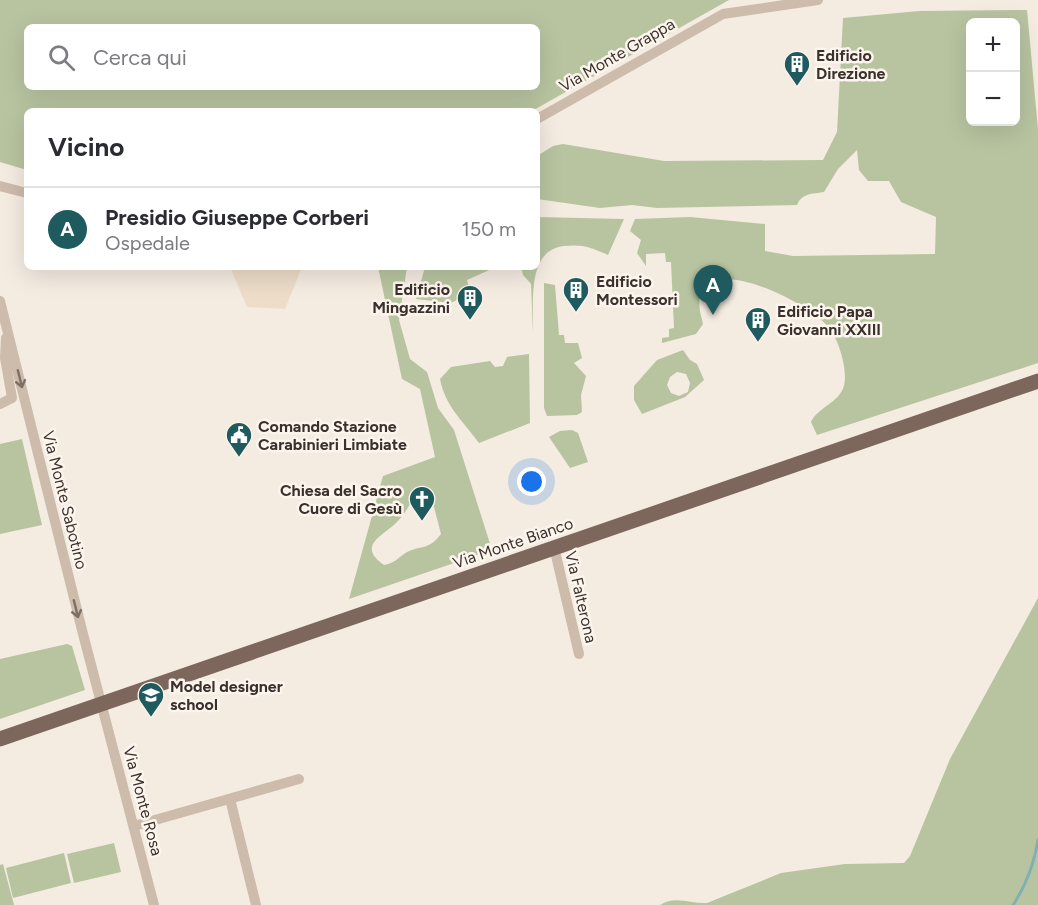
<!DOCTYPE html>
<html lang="it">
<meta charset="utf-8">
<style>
:root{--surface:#fff;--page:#f7f7f7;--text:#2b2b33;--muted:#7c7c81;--line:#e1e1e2;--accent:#1f5a5e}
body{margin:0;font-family:Figtree,sans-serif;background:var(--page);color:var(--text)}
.controls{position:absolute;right:18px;top:18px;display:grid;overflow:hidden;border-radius:9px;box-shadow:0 6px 24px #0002}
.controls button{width:54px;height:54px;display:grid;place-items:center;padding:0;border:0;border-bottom:2px solid var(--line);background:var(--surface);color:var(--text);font:30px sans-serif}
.you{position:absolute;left:532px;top:482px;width:21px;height:21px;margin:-15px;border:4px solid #fff;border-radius:50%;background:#1a73e8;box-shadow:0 0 0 9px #1a73e833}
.badge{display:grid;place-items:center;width:39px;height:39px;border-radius:50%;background:var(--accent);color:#fff;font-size:20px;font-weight:700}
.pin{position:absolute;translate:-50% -50px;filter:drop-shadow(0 2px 3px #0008)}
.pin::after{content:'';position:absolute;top:32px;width:21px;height:18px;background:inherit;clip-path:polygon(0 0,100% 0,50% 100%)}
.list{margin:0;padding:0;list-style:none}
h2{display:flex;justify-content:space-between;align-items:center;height:78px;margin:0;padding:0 24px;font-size:26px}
h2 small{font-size:20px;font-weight:400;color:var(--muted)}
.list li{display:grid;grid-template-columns:39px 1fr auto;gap:18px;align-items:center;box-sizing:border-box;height:84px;padding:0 24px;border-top:2px solid var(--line)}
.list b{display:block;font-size:22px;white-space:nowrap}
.list p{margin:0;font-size:20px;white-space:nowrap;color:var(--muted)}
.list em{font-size:20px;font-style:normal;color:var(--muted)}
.icon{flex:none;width:33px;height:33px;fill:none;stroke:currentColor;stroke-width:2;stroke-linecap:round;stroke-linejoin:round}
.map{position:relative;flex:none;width:1038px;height:905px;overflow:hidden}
.search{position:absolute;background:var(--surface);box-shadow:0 6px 24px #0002;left:24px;top:24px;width:516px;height:66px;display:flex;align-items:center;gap:15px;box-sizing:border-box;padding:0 21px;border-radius:9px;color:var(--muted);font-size:22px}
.panel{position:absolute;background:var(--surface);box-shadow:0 6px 24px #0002;left:24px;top:108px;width:516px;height:162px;border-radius:9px}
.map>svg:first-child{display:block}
.green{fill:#b8c4a0;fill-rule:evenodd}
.plaza{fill:#ecdcc8}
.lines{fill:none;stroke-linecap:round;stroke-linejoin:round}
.stream{stroke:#7fb0b2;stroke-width:3}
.minor{stroke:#cdbbac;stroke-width:10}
.primary{stroke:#7d675c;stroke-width:15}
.oneway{stroke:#7d6f65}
.labels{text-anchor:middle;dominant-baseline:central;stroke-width:5;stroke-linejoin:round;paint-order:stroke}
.street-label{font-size:16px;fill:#3b302b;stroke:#fbf5ee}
.poi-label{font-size:16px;font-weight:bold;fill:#3b302b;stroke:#fbf5ee;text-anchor:start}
</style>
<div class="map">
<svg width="1038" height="905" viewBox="0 0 1038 905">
<rect width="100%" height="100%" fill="#f4ebe1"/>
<!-- green -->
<g class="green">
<path d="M0,0H729L532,111H27V170L0,162ZM27,27H537V87H27Z"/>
<path d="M1027,10L1038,129V363L817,435L811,422C818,407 839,403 844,386C848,370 839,341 830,329C814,306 725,260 704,288C696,299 700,312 703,324L696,334L662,343V338L669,337V329L674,328L671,262H666L665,253L646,254V266L637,253L641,240L630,231L635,219L690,217L765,224V251L793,256L935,254L936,217L901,202L889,181H868L859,170L857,150L838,169L824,192C812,194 802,193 797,205L657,208L632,205L600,208L537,199V156L553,146L563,144L664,161L823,160L837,132L843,18L919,11ZM970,22H1016V122H970Z"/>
<path d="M537,217L624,219L608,255C591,247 582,244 564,246C526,250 534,304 533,332L531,284L523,275L521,267H537Z"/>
<path d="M378,267H407L399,320L410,359L427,372L438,408L454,430L492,550L349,599L383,476L435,457L420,389L402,379ZM429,488L441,534C428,552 419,544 404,554C397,559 394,563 384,565C357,546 381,537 396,523C405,514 412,502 416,490Z"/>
<path d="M425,267H496L467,280L470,293L451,303L416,299Z"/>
<path d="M544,283L555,285L559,335H564L565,343H578L582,358L574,363L586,376L581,395L582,412L577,415L547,416L544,408Z"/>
<path d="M683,350L690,360L697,364L704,380L685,397L642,414L634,400V386L657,360ZM677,372L686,374L690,383L688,392L679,396L671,393L667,385L670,377Z"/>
<path d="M529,354L530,423L479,443C463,421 445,406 440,379L451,367L490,361L495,367L503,366L507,357Z"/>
<path d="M572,430L578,433L588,462L570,468L549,437L560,431Z"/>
<path d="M22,439L42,525L0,534V444Z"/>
<path d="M1038,598V905H660C675,895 691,904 707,903L781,873L845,864L904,863L910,856L950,759Z"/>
<path d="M67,644L72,646L85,690L0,719V659Z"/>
<path d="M114,843L121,872L74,883L67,854Z"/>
<path d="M64,853L71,883L13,898L6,868Z"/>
<path d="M3,864L14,905H0V865Z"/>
</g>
<!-- plaza -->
<path class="plaza" d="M230,267H302L285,309L247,307Z"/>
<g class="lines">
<!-- stream -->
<path class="stream" d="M1013,905C1027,884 1034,865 1038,840"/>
<!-- minor -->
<g class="minor">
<path d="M537,119L723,14L818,0"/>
<path d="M0,186L27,193"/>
<path d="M0,301L83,634L154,905"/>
<path d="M0,404L12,398L5,358L6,338"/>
<path d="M554,547L579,654"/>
<path d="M230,799L256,905"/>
<path d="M134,826L299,779"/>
</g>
<!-- primary -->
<path class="primary" d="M0,739L1038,381"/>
</g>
<!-- one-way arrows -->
<defs><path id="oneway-shaft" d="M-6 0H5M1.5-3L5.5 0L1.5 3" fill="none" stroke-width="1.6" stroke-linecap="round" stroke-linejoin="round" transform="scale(1.5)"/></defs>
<g class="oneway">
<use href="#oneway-shaft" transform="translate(20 379) rotate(76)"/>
<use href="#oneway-shaft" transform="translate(76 609) rotate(76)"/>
</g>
<!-- icons -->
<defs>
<g id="building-pin" transform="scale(1.35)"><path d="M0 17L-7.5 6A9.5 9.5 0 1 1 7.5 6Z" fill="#1f5a5e" stroke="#fbf5ee"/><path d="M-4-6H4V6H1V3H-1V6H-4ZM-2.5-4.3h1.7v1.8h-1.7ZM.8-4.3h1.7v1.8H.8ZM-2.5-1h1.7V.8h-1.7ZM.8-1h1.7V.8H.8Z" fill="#fff"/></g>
<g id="civic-pin" transform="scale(1.35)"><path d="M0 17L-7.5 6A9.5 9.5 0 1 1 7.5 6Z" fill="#1f5a5e" stroke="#fbf5ee"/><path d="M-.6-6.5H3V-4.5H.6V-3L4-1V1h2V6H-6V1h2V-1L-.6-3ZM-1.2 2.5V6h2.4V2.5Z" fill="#fff"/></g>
<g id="church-pin" transform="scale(1.35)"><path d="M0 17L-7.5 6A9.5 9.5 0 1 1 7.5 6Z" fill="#1f5a5e" stroke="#fbf5ee"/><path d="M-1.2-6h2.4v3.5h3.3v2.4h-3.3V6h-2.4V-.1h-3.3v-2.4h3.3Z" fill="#fff"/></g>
<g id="school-pin" transform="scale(1.35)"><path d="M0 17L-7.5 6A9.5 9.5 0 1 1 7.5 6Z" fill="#1f5a5e" stroke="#fbf5ee"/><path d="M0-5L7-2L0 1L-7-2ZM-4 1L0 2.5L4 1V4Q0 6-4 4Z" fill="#fff"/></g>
</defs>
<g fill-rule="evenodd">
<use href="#building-pin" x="797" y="64"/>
<use href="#building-pin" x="576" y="290"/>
<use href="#building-pin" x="470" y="298"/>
<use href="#building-pin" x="758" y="320"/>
<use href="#civic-pin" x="239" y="435"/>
<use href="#church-pin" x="422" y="499"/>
<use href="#school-pin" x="151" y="695"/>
</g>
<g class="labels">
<!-- street labels -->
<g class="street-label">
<text transform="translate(617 55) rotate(-30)">Via Monte Grappa</text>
<text transform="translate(65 500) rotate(76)">Via Monte Sabotino</text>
<text transform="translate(513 543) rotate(-19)">Via Monte Bianco</text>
<text transform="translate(581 597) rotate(77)">Via Falterona</text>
<text transform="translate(143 801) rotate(75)">Via Monte Rosa</text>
</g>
<!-- poi labels -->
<g class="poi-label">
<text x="816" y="55">Edificio<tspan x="816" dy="18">Direzione</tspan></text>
<text x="596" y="281">Edificio<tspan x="596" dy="18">Montessori</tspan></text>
<text x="450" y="289" text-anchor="end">Edificio<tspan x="450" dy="18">Mingazzini</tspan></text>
<text x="777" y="311">Edificio Papa<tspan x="777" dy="18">Giovanni XXIII</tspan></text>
<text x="258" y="426">Comando Stazione<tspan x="258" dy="18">Carabinieri Limbiate</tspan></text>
<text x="402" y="490" text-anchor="end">Chiesa del Sacro<tspan x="402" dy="18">Cuore di Gesù</tspan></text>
<text x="170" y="686">Model designer<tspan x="170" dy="18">school</tspan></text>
</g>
</g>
</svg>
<div class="controls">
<button>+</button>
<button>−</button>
</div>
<div class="you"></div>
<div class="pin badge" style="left:713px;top:315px">A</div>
<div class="search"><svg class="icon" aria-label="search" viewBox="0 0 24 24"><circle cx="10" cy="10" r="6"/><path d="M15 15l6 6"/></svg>Cerca qui</div>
<section class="panel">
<h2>Vicino<small></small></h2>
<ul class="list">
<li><span class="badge">A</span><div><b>Presidio Giuseppe Corberi</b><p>Ospedale</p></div><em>150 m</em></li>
</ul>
</section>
</div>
